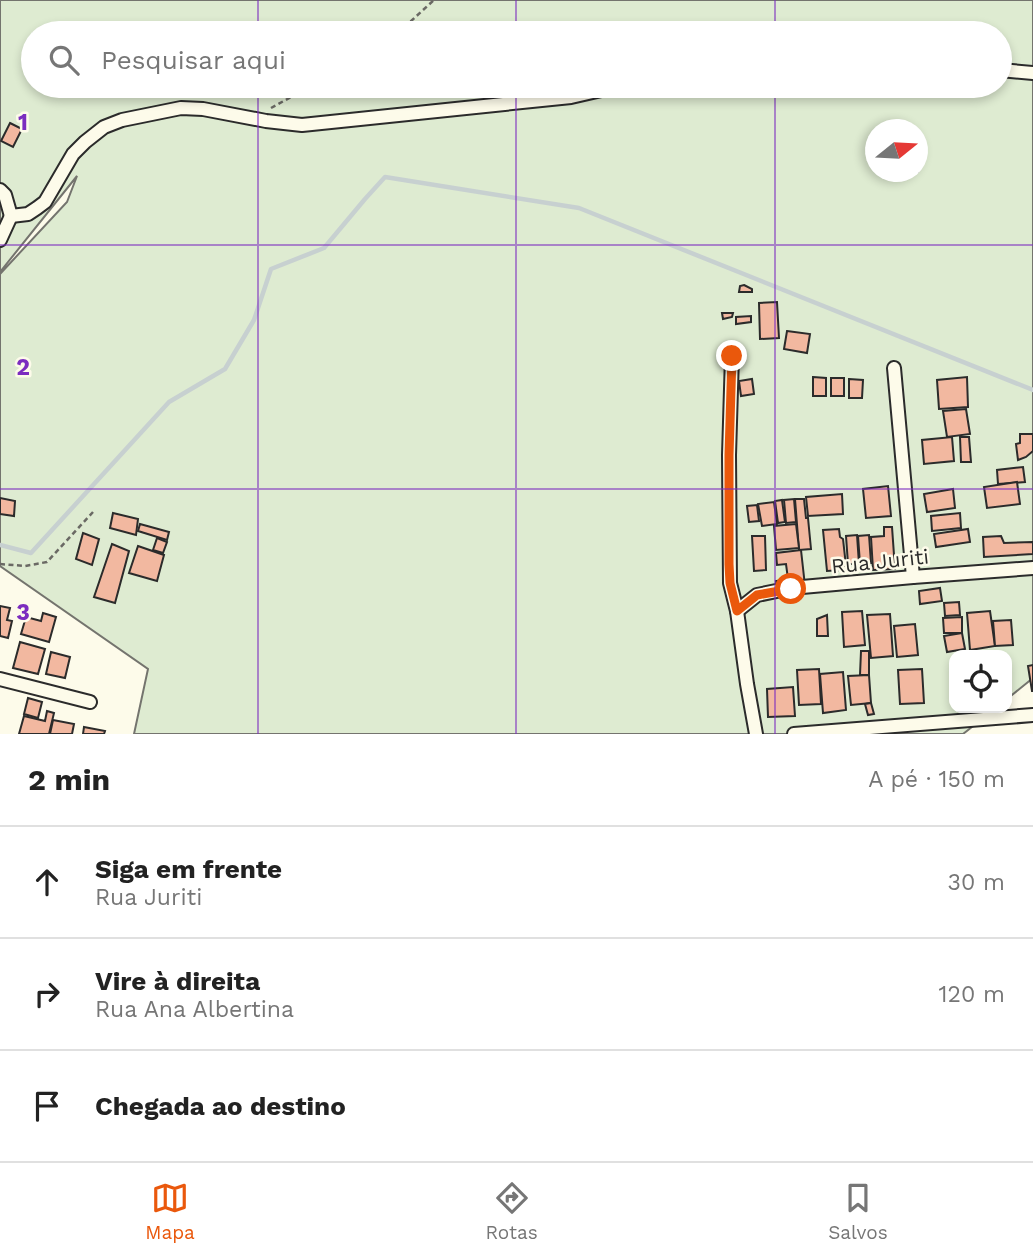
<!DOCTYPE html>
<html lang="pt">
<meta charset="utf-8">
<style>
:root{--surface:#fff;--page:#f2f2f2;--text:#222;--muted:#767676;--line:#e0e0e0;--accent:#ea580c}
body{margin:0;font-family:"Work Sans",sans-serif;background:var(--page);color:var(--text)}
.controls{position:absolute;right:21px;bottom:21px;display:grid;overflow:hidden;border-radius:14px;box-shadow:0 4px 10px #0003}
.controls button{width:63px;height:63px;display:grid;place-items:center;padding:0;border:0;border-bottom:2px solid var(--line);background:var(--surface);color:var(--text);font:35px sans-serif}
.compass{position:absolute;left:865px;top:119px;width:63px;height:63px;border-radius:50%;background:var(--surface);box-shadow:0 4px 10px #0003;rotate:72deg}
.stop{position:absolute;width:21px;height:21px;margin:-16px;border:5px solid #ea580c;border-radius:50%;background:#fff}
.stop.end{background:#ea580c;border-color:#fff;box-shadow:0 2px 7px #0008}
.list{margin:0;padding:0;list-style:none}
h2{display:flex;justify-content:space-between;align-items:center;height:91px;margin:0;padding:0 28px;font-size:30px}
h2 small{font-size:23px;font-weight:400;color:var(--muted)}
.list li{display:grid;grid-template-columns:46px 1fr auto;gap:21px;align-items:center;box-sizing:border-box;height:112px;padding:0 28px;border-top:2px solid var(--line)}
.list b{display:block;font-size:26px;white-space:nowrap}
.list p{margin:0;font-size:23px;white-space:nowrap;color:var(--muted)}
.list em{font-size:23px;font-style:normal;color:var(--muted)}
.icon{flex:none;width:38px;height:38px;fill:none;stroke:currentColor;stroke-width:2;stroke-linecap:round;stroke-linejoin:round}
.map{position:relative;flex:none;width:1033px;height:734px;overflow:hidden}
.search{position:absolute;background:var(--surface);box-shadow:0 4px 10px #0003;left:21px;right:21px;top:21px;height:77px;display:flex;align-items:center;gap:18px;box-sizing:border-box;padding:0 24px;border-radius:38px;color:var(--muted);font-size:26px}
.sheet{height:427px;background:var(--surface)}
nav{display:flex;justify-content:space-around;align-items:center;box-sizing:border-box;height:98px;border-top:2px solid var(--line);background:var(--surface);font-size:19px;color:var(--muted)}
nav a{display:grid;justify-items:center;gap:4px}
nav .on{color:var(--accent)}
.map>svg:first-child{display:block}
.green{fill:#deebd1;stroke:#74746e;stroke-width:2;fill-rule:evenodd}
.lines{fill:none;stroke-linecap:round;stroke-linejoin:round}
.stream{stroke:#c7d0d0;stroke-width:4.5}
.building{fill:#f2b8a0;stroke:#2b2b2b;stroke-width:2}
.minor-casing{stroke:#2b2b2b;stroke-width:16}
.path{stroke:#6a6964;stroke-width:2.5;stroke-dasharray:5 3.5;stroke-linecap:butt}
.minor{stroke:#fdfbea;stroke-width:12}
.route{stroke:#ea580c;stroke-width:9}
.grid{fill:none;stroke:#7b2cbf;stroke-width:2;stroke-opacity:0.55}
.labels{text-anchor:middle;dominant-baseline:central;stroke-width:5;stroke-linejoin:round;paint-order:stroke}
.street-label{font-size:21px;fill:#2b2b2b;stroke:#fdfbea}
.grid-label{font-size:23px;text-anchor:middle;font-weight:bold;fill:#7b2cbf;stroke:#fdfbea;stroke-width:5;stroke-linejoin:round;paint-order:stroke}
</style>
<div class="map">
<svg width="1033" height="734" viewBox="0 0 1033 734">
<rect width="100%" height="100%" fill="#fdfbea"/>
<!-- green -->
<path class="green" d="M0,0H1033V678L1007,699V655H954V708H996L963,734H134L148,669L0,566V274L67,202L77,176L0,272ZM33,33H1000V86H33ZM876,130H918V172H876Z"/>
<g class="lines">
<!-- stream -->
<path class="stream" d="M0,545L31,553L169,402L225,369L254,320L271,269L324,248L365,199L385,177L579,208L1033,390"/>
</g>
<!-- building -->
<g class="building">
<path d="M10,123L22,129L13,147L1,141Z"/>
<path d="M744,285L752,289V292H739L740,286Z"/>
<path d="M777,302L779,338L760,339L759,303Z"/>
<path d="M722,313H733L732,317L723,319Z"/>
<path d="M751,316V322L736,324V317Z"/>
<path d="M787,331L810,334L807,353L784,349Z"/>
<path d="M813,377L826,378V396H813Z"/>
<path d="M967,377L968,407L939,409L937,380Z"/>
<rect x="831" y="378" width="13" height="18"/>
<path d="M752,379L754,394L741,396L739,381Z"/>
<path d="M849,379L863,380L862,398H849Z"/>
<path d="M966,409L970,434L947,437L943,411Z"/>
<path d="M1020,434H1033V451L1026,457L1018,460L1016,444L1020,443Z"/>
<path d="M952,437L954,461L924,464L922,440Z"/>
<path d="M960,437H969L971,462H961Z"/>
<path d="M1023,467L1025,482L998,484L997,470Z"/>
<path d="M1017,482L1020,504L987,508L984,487Z"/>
<path d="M888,486L891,516L866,518L863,489Z"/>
<path d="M953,489L955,508L927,512L924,494Z"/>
<path d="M842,494L843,514L808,516L806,497Z"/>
<path d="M0,498L15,501L14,516L0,514Z"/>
<path d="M794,499L796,522L786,523L784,500Z"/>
<path d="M795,499H804L806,518H808L811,549L799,550Z"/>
<path d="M782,500L785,522L778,523L775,501Z"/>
<path d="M774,502L777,524L762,526L758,504Z"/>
<path d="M757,505L759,521L749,522L747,506Z"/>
<path d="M113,513L138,519L136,535L110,528Z"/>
<path d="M960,513L961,528L932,531L931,516Z"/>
<path d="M140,524L169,532L167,540L138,531Z"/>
<path d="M796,524L799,548L776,550L774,526Z"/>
<path d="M884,527H892L895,569L873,570L871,537L884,536Z"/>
<path d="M839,529L840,537L843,539L846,566H841V570L827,571L823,530Z"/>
<path d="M968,529L970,542L936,547L934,534Z"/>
<path d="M83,533L99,539L92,565L76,559Z"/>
<path d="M857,535L859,564H848L846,536Z"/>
<path d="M869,535L871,563L860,564L858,536Z"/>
<path d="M752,536H765L766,570L754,571Z"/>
<path d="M1001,536L1004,543L1033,542V554L984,557L983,537Z"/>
<path d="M157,538L167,542L163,553L153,550Z"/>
<path d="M112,544L129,551L115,603L94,597Z"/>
<path d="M138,546L164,555L157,581L129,573Z"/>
<path d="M801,550L805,586L777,589L776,581L788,579L786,564L777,565L776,553Z"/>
<path d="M940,588L942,601L920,604L919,591Z"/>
<path d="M959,602L960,615L945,616L944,603Z"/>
<path d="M0,606L10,608L7,620L12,621L8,638L0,636Z"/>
<path d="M862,611L865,645L844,647L842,612Z"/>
<path d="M990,611L995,646L970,650L967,613Z"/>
<path d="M43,613L56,617L49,642L21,634L26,617L41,621Z"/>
<path d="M890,614L893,656L871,658L867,615Z"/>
<path d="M827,615L828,636H817V619Z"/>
<path d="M962,617V633H944L943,618Z"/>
<path d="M1011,620L1013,645L995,646L993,621Z"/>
<path d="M915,624L918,655L897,657L894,626Z"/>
<path d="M962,633L965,649L947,652L944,636Z"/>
<path d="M20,642L45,649L38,674L13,668Z"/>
<path d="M861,651H869V675H860Z"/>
<path d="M51,652L70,657L65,678L46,674Z"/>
<path d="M1033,665V691H1032L1028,666Z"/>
<path d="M819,669L821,704L799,705L797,670Z"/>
<path d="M922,669L924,703L900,704L898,670Z"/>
<path d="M843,672L846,710L823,713L820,674Z"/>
<path d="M869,675L871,703L851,705L848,676Z"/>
<path d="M793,687L795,716L768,717L767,689Z"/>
<path d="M28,698L42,702L38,718L24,714Z"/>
<path d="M871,703L874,714L868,715L865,704Z"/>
<path d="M47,711L54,713L49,734H19L24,716L45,721Z"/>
<path d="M53,720L74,724L72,734H50Z"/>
<path d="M84,727L105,731L104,734H83Z"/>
</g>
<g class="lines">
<!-- minor casing -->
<g class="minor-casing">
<g id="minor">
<path d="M1000,70L1033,73"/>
<path d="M0,190L5,195L11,216"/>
<path d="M11,216L28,214L37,208L45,202L73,154L85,142L104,127L122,120L181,108L203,109L266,121L302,125L571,97L619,86"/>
<path d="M0,240L11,216"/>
<path d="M732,356L729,455L730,583L737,611L747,684L756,734"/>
<path d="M894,368L913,577"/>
<path d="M737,611L757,595L791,588L913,577L1033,568"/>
<path d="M0,679L90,702"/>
<path d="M794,734L1033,715"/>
</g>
</g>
<!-- path -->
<g class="path">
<path d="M398,33L434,0"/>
<path d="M271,108L311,86"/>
<path d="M0,564L25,566L47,562L93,512"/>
</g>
<!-- minor -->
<use href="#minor" class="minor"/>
</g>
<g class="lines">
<!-- route -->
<path class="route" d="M732,356L729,455V564L730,583L737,611L757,595L791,589"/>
</g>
<!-- grid -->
<path class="grid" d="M258,0V33M516,0V33M775,0V33M258,86V734M516,86V734M775,86V734M0,245H1033M0,489H1033"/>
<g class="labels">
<!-- street labels -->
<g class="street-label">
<text transform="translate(880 561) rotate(-6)">Rua Juriti</text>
</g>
</g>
<g class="grid-label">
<text x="23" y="130">1</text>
<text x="23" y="375">2</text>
<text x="23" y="620">3</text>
</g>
</svg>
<div class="controls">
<button><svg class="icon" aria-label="locate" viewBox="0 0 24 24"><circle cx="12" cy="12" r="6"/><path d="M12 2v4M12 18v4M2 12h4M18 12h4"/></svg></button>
</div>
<svg class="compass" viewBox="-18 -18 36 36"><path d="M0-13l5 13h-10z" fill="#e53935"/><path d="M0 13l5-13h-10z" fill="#767676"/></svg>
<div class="stop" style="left:791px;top:589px"></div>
<div class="stop end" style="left:732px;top:356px"></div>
<div class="search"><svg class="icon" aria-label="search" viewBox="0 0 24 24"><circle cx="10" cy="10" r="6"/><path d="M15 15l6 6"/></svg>Pesquisar aqui</div>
</div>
<section class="sheet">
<h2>2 min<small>A pé · 150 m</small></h2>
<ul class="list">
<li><svg class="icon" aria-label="ahead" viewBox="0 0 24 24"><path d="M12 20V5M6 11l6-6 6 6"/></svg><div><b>Siga em frente</b><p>Rua Juriti</p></div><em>30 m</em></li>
<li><svg class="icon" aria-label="right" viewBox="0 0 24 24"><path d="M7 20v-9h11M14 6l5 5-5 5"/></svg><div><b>Vire à direita</b><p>Rua Ana Albertina</p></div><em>120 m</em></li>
<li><svg class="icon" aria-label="arrive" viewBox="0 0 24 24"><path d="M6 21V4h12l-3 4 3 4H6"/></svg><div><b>Chegada ao destino</b></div></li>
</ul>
</section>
<nav>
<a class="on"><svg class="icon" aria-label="map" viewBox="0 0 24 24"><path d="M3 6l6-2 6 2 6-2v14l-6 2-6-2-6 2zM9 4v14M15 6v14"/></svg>Mapa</a>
<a><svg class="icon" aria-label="directions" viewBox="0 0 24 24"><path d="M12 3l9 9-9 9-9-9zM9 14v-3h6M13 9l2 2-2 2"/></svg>Rotas</a>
<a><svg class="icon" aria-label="saved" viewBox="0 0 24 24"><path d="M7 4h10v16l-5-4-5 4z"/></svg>Salvos</a>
</nav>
